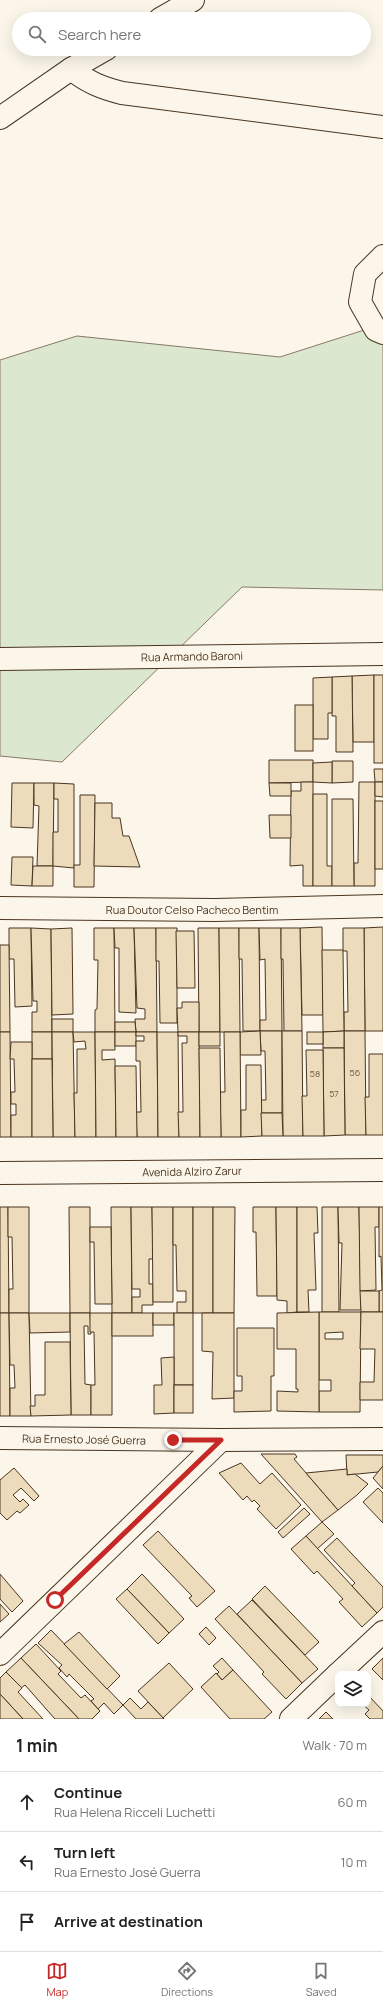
<!DOCTYPE html>
<meta charset="utf-8">
<style>
:root{--surface:#fff;--page:#f6f6f6;--text:#222;--muted:#767676;--line:#e0e0e0;--accent:#c62828}
body{margin:0;font-family:Manrope,sans-serif;background:var(--page);color:var(--text)}
.controls{position:absolute;right:12px;bottom:12px;display:grid;overflow:hidden;border-radius:8px;box-shadow:0 4px 16px #0002}
.controls button{width:36px;height:36px;display:grid;place-items:center;padding:0;border:0;border-bottom:1px solid var(--line);background:var(--surface);color:var(--text);font:20px sans-serif}
.stop{position:absolute;width:12px;height:12px;margin:-9px;border:3px solid #c62828;border-radius:50%;background:#fff}
.stop.end{background:#c62828;border-color:#fff;box-shadow:0 1px 4px #0008}
.list{margin:0;padding:0;list-style:none}
h2{display:flex;justify-content:space-between;align-items:center;height:52px;margin:0;padding:0 16px;font-size:17px}
h2 small{font-size:13px;font-weight:400;color:var(--muted)}
.list li{display:grid;grid-template-columns:26px 1fr auto;gap:12px;align-items:center;box-sizing:border-box;height:60px;padding:0 16px;border-top:1px solid var(--line)}
.list b{display:block;font-size:15px;white-space:nowrap}
.list p{margin:0;font-size:13px;white-space:nowrap;color:var(--muted)}
.list em{font-size:13px;font-style:normal;color:var(--muted)}
.icon{flex:none;width:22px;height:22px;fill:none;stroke:currentColor;stroke-width:2;stroke-linecap:round;stroke-linejoin:round}
.map{position:relative;flex:none;width:383px;height:1719px;overflow:hidden}
.search{position:absolute;background:var(--surface);box-shadow:0 4px 16px #0002;left:12px;right:12px;top:12px;height:44px;display:flex;align-items:center;gap:10px;box-sizing:border-box;padding:0 14px;border-radius:22px;color:var(--muted);font-size:15px}
.sheet{height:232px;background:var(--surface)}
nav{display:flex;justify-content:space-around;align-items:center;box-sizing:border-box;height:56px;border-top:1px solid var(--line);background:var(--surface);font-size:11px;color:var(--muted)}
nav a{display:grid;justify-items:center;gap:2px}
nav .on{color:var(--accent)}
.map>svg:first-child{display:block}
.green{fill:#dce7d0;stroke:#887966}
.building{fill:#ecdcbc;stroke:#4a3520;fill-rule:evenodd}
.lines{fill:none;stroke-linecap:round;stroke-linejoin:round}
.minor-casing{stroke:#4a3520;stroke-width:24}
.minor{stroke:#fbf6e9;stroke-width:22}
.route{stroke:#c62828;stroke-width:5}
.labels{text-anchor:middle;dominant-baseline:central;stroke-width:3;stroke-linejoin:round;paint-order:stroke}
.number-label{font-size:9px;fill:#725f47}
.street-label{font-size:11px;fill:#4a3520;stroke:#fbf6e9}
</style>
<div class="map">
<svg width="383" height="1719" viewBox="0 0 383 1719">
<rect width="100%" height="100%" fill="#fbf6e9"/>
<!-- green -->
<path class="green" d="M383,324V590L242,587L62,762L0,756V360L77,336L280,357Z"/>
<!-- building -->
<g class="building">
<path d="M374,675V742H353L352,676Z"/>
<rect x="374" y="675" width="9" height="88"/>
<path d="M352,676L353,752H336V716H332V677Z"/>
<path d="M332,677V713H328V739H313V678Z"/>
<rect x="295" y="705" width="18" height="46"/>
<path d="M269,760H313V782L269,783Z"/>
<path d="M332,761H353V782L332,783Z"/>
<path d="M332,762V783L313,782V763Z"/>
<path d="M374,769H383V782H375Z"/>
<path d="M301,782H313V886H303V865L290,866L291,791H301Z"/>
<path d="M359,782H375V886H354V863H358Z"/>
<path d="M375,782H383V797L375,796Z"/>
<path d="M12,783H34L33,828L11,827Z"/>
<path d="M34,783H54L53,866H37L39,806L34,805Z"/>
<path d="M54,783L74,784V868L53,866V832H58V799H54Z"/>
<path d="M269,783H291V796H270Z"/>
<path d="M313,794H327V866H332V886H313Z"/>
<path d="M80,795H95L94,887H74V865H80Z"/>
<path d="M332,799H353L354,886H332Z"/>
<rect x="375" y="801" width="8" height="68"/>
<path d="M95,803H112V818H120L123,836H129L140,867L94,866Z"/>
<path d="M269,815H291V838H270Z"/>
<path d="M12,857H33L32,886L11,885Z"/>
<path d="M33,866H53V886H32Z"/>
<path d="M322,927L323,1015H302L300,928Z"/>
<path d="M383,927V1031H365L364,928Z"/>
<path d="M9,928H31L32,1006L15,1007L14,959H9Z"/>
<path d="M31,928L51,929L52,1032H32V1012H37V1001H33Z"/>
<path d="M72,928L73,1014L52,1015L51,929Z"/>
<path d="M94,928H114L115,1032H95V1010L97,1009L98,960H94Z"/>
<path d="M114,928H134L136,1013L119,1012V948H115Z"/>
<path d="M134,928H156L157,1032H136L135,1019H145V1009L137,1008Z"/>
<path d="M156,928H177V1023H160L159,961H156Z"/>
<path d="M198,928H219L220,1032H199Z"/>
<path d="M219,928H239L240,1032H220Z"/>
<path d="M239,928H259L260,1031H243L242,959H239Z"/>
<path d="M259,928H281L282,1031H260V1020H266L265,959L260,960Z"/>
<path d="M281,928H300L302,1031H284L283,959H281Z"/>
<path d="M343,928H364L365,1031H344V1012H348L347,951H343Z"/>
<path d="M176,931H194L195,988H177Z"/>
<path d="M0,945H9L10,1032H0Z"/>
<path d="M322,950H343L344,1031L323,1032Z"/>
<path d="M182,1002H199V1032H178L177,1008H182Z"/>
<rect x="52" y="1019" width="21" height="13"/>
<path d="M115,1022H135L136,1032H115Z"/>
<path d="M260,1031H282V1113H261V1100H266L265,1051H261Z"/>
<path d="M260,1031L261,1055H240V1032Z"/>
<path d="M282,1031H302L303,1136H283Z"/>
<path d="M344,1031H365L366,1135H345Z"/>
<path d="M344,1031V1048H323V1032Z"/>
<path d="M0,1032H10L11,1137H0Z"/>
<rect x="32" y="1032" width="20" height="27"/>
<path d="M52,1032H73L75,1137H53Z"/>
<path d="M73,1032H95L96,1137H75L74,1093H77V1049H86L85,1041L74,1042Z"/>
<path d="M95,1032H115V1050H102V1060L115,1059L116,1137H96Z"/>
<rect x="115" y="1032" width="21" height="14"/>
<path d="M136,1032H157L158,1137H137L136,1112H141L140,1061H136V1041H144V1036H136Z"/>
<path d="M157,1032H178L179,1137H158Z"/>
<path d="M178,1032H199L200,1137H179L178,1112H183L182,1043H187V1036H178Z"/>
<rect x="199" y="1032" width="21" height="14"/>
<path d="M224,1032H240L241,1137H221L220,1092H225Z"/>
<rect x="307" y="1032" width="16" height="12"/>
<path d="M11,1042H32V1137H11V1115H16V1104H11V1092H15L14,1059H10Z"/>
<path d="M199,1048H220L221,1137H200Z"/>
<path d="M323,1048H344L345,1135L324,1136Z"/>
<path d="M306,1050H323L324,1136H303L302,1096H307Z"/>
<path d="M369,1054H383V1135H366L365,1097H369Z"/>
<path d="M32,1059H52L53,1137H32Z"/>
<path d="M246,1065H261L262,1136L241,1137V1110H246Z"/>
<path d="M115,1066H136L137,1137H116Z"/>
<path d="M261,1113H282L283,1136H262Z"/>
<path d="M0,1207H8L9,1313H0Z"/>
<path d="M8,1207H29V1313H9V1289H13L12,1237H8Z"/>
<path d="M69,1207H90V1313H70Z"/>
<path d="M111,1207H131L132,1313H112Z"/>
<path d="M131,1207H152L153,1259H149V1284H153V1305H142V1313H132V1297H140V1289H132Z"/>
<path d="M152,1207H173V1302H153Z"/>
<path d="M173,1207H193V1313H177V1302H186V1291H177L176,1245H173Z"/>
<rect x="193" y="1207" width="20" height="106"/>
<path d="M213,1207H235L234,1313H213Z"/>
<path d="M253,1207H276L277,1296H257L256,1232H253Z"/>
<path d="M276,1207H297V1312L287,1313V1301L277,1300Z"/>
<path d="M297,1207H317L318,1233H314L316,1290H308L309,1312H297Z"/>
<path d="M322,1207H338L339,1312H322Z"/>
<path d="M338,1207H359L361,1310H340L342,1243H339Z"/>
<path d="M359,1207H379V1227H375L376,1290L360,1291Z"/>
<path d="M379,1207H383V1312H379V1291L382,1290L381,1256L379,1257Z"/>
<path d="M90,1227H111L112,1304H95L94,1242H90Z"/>
<path d="M360,1291H379V1312H361Z"/>
<path d="M319,1312H361L360,1412H319V1391H331V1380H319ZM343,1332V1339H325V1333Z"/>
<path d="M319,1312V1412L277,1411V1391L298,1392V1389H296V1349H277V1313Z"/>
<path d="M361,1312H383V1400H360V1382H374L375,1349H360Z"/>
<path d="M0,1313H9L10,1416H0Z"/>
<path d="M9,1313H29L31,1416H10V1388H15L14,1365H10Z"/>
<path d="M29,1313H70V1332L30,1333Z"/>
<path d="M70,1313H90L91,1334H88V1326H84L85,1384L91,1385V1415H71Z"/>
<path d="M90,1313H112V1415H91V1385H95L94,1332H90Z"/>
<rect x="112" y="1313" width="41" height="23"/>
<rect x="153" y="1313" width="21" height="12"/>
<rect x="174" y="1313" width="19" height="72"/>
<path d="M202,1313H234V1398L212,1399L213,1352L202,1351Z"/>
<path d="M237,1328H274V1376H271V1411L234,1412V1391H242V1376H237Z"/>
<path d="M45,1342H70L71,1415L31,1416L30,1406H35V1395H45Z"/>
<path d="M174,1357V1413L154,1414V1385H162L161,1358Z"/>
<rect x="174" y="1385" width="19" height="28"/>
<path d="M261,1454H295L297,1457L294,1459L338,1510L322,1522Z"/>
<path d="M346,1455H383V1466L378,1472L347,1475Z"/>
<path d="M241,1463L260,1484L272,1473L301,1505L276,1529L257,1509L260,1506L254,1500L252,1502L247,1496L243,1500L219,1473Z"/>
<path d="M383,1466V1489L373,1478Z"/>
<path d="M14,1468L39,1496L34,1501L21,1488L13,1495L20,1502L23,1499L29,1505L20,1513L17,1511L7,1520L0,1513V1480Z"/>
<path d="M347,1469V1475L355,1474L368,1484L357,1495L338,1510L306,1473Z"/>
<path d="M378,1488L383,1493V1523L363,1502Z"/>
<path d="M304,1508L310,1514L283,1538L278,1532Z"/>
<path d="M322,1522L334,1534L317,1549L306,1536Z"/>
<path d="M158,1531L215,1591L197,1607L189,1598L192,1596L143,1545Z"/>
<path d="M306,1536L377,1613L362,1627L339,1602L343,1599L317,1571L314,1574L291,1549Z"/>
<path d="M337,1538L383,1587V1607L377,1613L352,1586L355,1583L324,1550Z"/>
<path d="M0,1574L23,1601L12,1612L0,1599Z"/>
<path d="M142,1574L184,1619L169,1633L127,1589Z"/>
<path d="M265,1586L319,1642L305,1655L252,1599Z"/>
<path d="M127,1589L169,1633L158,1644L116,1599Z"/>
<path d="M252,1600L318,1669L302,1683L237,1614Z"/>
<path d="M0,1604L9,1614L0,1622Z"/>
<path d="M229,1606L302,1683L286,1699L262,1674L264,1672L215,1619Z"/>
<path d="M206,1627L216,1638L209,1645L199,1634Z"/>
<path d="M51,1630L123,1705L114,1714L104,1703L98,1709L91,1701L94,1699L69,1674L67,1677L59,1668L62,1665L38,1643Z"/>
<path d="M79,1632L120,1676L107,1689L64,1644Z"/>
<path d="M36,1644L61,1671L58,1674L81,1698L85,1695L100,1711L92,1719H79L21,1658Z"/>
<path d="M21,1658L79,1719H55L25,1685L21,1688L6,1672Z"/>
<path d="M222,1658L233,1670L222,1680L217,1674L219,1672L213,1666Z"/>
<path d="M383,1658V1680L372,1669Z"/>
<path d="M169,1663L193,1689L163,1718L138,1691Z"/>
<path d="M233,1670L272,1712L264,1719H230L201,1687L216,1673L222,1680Z"/>
<path d="M6,1672L22,1688L18,1692L43,1719H23L0,1694V1678Z"/>
<path d="M0,1694L23,1719H0Z"/>
<path d="M368,1695L383,1711V1719H370L365,1714L369,1710L362,1704H368Z"/>
<path d="M130,1698L141,1709L148,1702L164,1719H136L123,1705Z"/>
<path d="M326,1712L333,1719H319Z"/>
</g>
<g class="lines">
<!-- minor casing -->
<g class="minor-casing">
<g id="minor">
<path d="M160,19L193,0"/>
<path d="M71,69C87,82 102,88 122,93L383,127"/>
<path d="M0,118L71,69L106,49"/>
<path d="M383,256L365,274L360,302L376,330L383,333"/>
<path d="M0,659L383,654"/>
<path d="M0,908L215,910L383,906"/>
<path d="M0,1173L383,1170"/>
<path d="M0,1438L221,1440L383,1439"/>
<path d="M0,1654L221,1440"/>
<path d="M338,1674L383,1632"/>
<path d="M291,1719L338,1674"/>
</g>
</g>
<!-- minor -->
<use href="#minor" class="minor"/>
</g>
<g class="lines">
<!-- route -->
<path class="route" d="M55,1600L221,1440H173"/>
</g>
<g class="labels">
<!-- number labels -->
<g class="number-label">
<text x="355" y="1072">56</text>
<text x="315" y="1073">58</text>
<text x="334" y="1093">57</text>
</g>
<!-- street labels -->
<g class="street-label">
<text transform="translate(192 656) rotate(-1)">Rua Armando Baroni</text>
<text x="192" y="909">Rua Doutor Celso Pacheco Bentim</text>
<text transform="translate(192 1171) rotate(-1)">Avenida Alziro Zarur</text>
<text transform="translate(84 1439) rotate(1)">Rua Ernesto José Guerra</text>
</g>
</g>
</svg>
<div class="controls">
<button><svg class="icon" aria-label="layers" viewBox="0 0 24 24"><path d="M12 4l9 5-9 5-9-5zM3 14l9 5 9-5"/></svg></button>
</div>
<div class="stop" style="left:55px;top:1600px"></div>
<div class="stop end" style="left:173px;top:1440px"></div>
<div class="search"><svg class="icon" aria-label="search" viewBox="0 0 24 24"><circle cx="10" cy="10" r="6"/><path d="M15 15l6 6"/></svg>Search here</div>
</div>
<section class="sheet">
<h2>1 min<small>Walk · 70 m</small></h2>
<ul class="list">
<li><svg class="icon" aria-label="ahead" viewBox="0 0 24 24"><path d="M12 20V5M6 11l6-6 6 6"/></svg><div><b>Continue</b><p>Rua Helena Ricceli Luchetti</p></div><em>60 m</em></li>
<li><svg class="icon" aria-label="left" viewBox="0 0 24 24"><path d="M17 20v-9H6M10 6l-5 5 5 5"/></svg><div><b>Turn left</b><p>Rua Ernesto José Guerra</p></div><em>10 m</em></li>
<li><svg class="icon" aria-label="arrive" viewBox="0 0 24 24"><path d="M6 21V4h12l-3 4 3 4H6"/></svg><div><b>Arrive at destination</b></div></li>
</ul>
</section>
<nav>
<a class="on"><svg class="icon" aria-label="map" viewBox="0 0 24 24"><path d="M3 6l6-2 6 2 6-2v14l-6 2-6-2-6 2zM9 4v14M15 6v14"/></svg>Map</a>
<a><svg class="icon" aria-label="directions" viewBox="0 0 24 24"><path d="M12 3l9 9-9 9-9-9zM9 14v-3h6M13 9l2 2-2 2"/></svg>Directions</a>
<a><svg class="icon" aria-label="saved" viewBox="0 0 24 24"><path d="M7 4h10v16l-5-4-5 4z"/></svg>Saved</a>
</nav>
